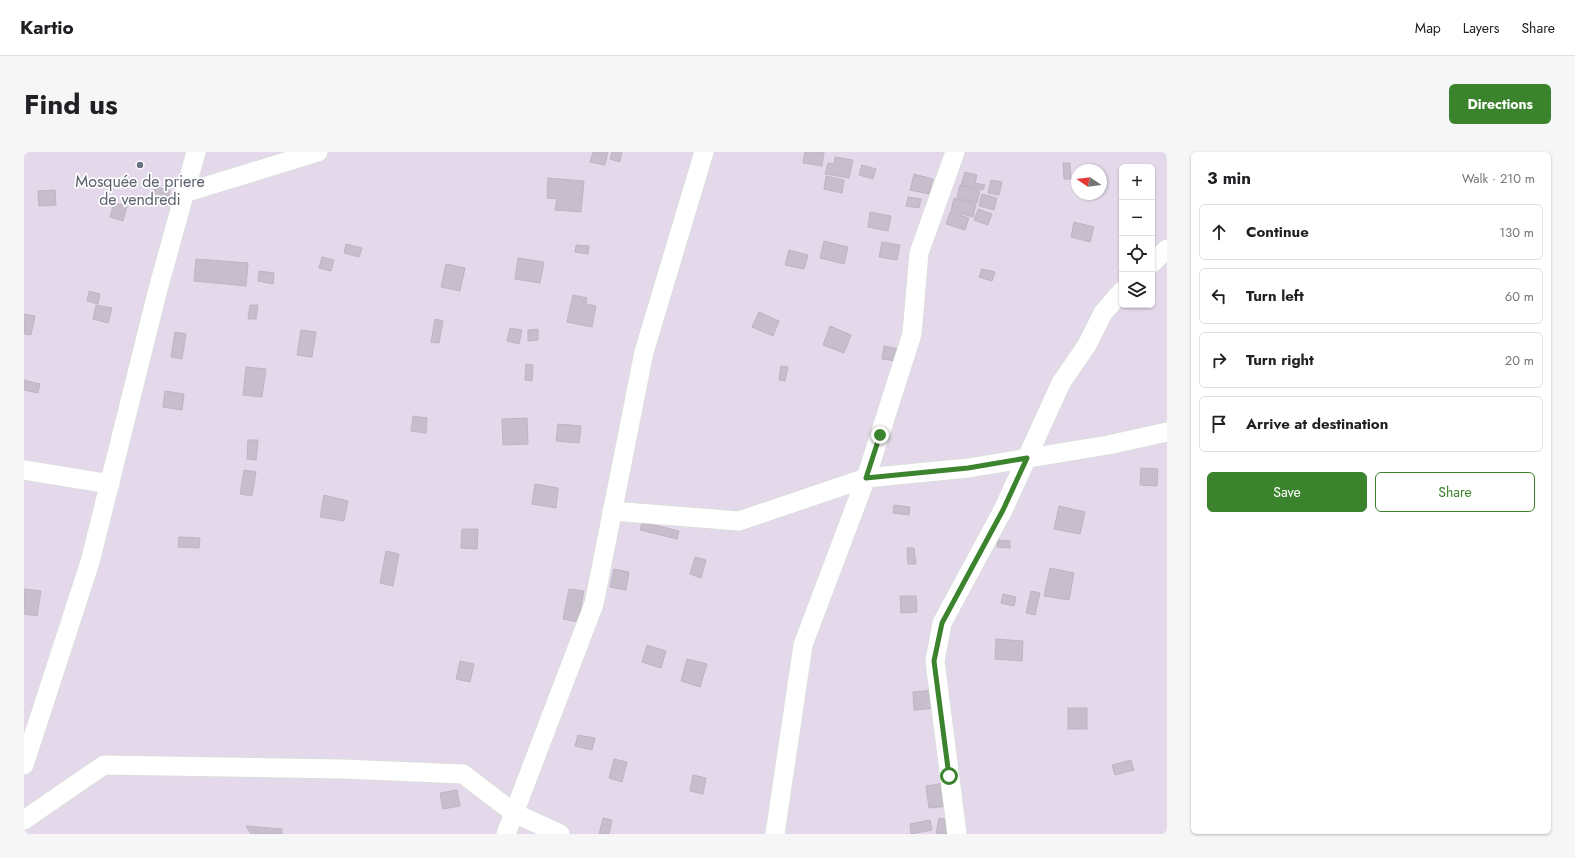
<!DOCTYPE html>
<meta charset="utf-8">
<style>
:root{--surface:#fff;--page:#f6f6f6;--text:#202124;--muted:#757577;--line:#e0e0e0;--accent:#3c832d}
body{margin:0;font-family:Jost,sans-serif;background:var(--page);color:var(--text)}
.controls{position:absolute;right:12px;top:12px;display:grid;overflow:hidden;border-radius:6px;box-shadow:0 1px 3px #0004}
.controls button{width:36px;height:36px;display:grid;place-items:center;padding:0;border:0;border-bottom:1px solid var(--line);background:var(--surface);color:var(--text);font:20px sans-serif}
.compass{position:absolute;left:1047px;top:12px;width:36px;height:36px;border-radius:50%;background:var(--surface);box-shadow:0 1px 3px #0004;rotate:283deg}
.stop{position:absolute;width:12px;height:12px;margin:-9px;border:3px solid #3c832d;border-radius:50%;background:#fff}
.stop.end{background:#3c832d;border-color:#fff;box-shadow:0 1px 4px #0008}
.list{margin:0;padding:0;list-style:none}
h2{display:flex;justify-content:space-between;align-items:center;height:52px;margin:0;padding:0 16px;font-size:17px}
h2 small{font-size:13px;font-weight:400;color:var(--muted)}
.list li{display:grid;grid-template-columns:26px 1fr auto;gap:12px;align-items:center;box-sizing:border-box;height:56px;margin:0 8px 8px;padding:0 8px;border:1px solid var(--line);border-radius:6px}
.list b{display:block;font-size:15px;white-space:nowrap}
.list em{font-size:13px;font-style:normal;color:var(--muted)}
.actions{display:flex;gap:8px;padding:12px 16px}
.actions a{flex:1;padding:9px 0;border:1px solid var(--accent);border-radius:6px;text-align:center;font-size:14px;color:var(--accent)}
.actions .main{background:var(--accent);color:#fff}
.icon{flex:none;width:22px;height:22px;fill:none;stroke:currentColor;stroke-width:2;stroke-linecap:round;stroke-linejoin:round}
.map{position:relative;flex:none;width:1143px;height:682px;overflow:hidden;border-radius:6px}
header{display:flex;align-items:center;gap:24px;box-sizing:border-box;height:56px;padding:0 20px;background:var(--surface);border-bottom:1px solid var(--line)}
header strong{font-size:19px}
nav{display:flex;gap:22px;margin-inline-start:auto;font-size:14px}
.intro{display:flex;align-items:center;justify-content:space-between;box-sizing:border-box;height:96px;padding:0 24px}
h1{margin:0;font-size:28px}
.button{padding:10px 18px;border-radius:6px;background:var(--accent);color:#fff;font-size:14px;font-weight:700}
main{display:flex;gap:24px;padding:0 24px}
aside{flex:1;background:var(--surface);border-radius:6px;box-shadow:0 1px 3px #0004}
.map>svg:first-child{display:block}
.building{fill:#c7becc;stroke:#bfb3c6}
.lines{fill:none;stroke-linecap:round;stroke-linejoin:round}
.street-casing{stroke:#d3e2cf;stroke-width:20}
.street{stroke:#fff;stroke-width:19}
.route{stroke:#3c832d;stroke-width:5}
.worship-dot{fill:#6b7280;stroke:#fff;stroke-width:1.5}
.labels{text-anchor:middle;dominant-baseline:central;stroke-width:3.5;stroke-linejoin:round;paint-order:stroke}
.worship-label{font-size:16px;fill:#5b616d;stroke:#fff}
</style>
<header>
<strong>Kartio</strong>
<nav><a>Map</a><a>Layers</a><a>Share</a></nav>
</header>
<div class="intro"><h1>Find us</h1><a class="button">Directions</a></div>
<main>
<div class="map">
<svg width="1143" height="682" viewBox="0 0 1143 682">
<rect width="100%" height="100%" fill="#e3d9eb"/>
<!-- building -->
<g class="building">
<path d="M569,0H584L581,13L566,10Z"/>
<path d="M588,0H598L596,10L586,7Z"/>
<path d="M781,0H800L798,14L779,11Z"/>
<path d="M811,5L829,8L825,26L801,22L804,11L810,12Z"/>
<path d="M1039,11H1046L1047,27H1040Z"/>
<path d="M838,13L852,17L849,27L835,23Z"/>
<path d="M941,20L953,23L951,31L961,33L959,38L937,33Z"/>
<path d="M890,22L909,27L905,42L886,38Z"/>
<path d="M802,24L820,28L818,41L800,37Z"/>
<path d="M524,26L560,29L557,60L531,58L533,47L523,46Z"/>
<path d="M967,28L978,30L975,43L964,41Z"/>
<path d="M936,33L956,39L953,51L933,46Z"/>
<path d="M131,35L146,38L143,54L128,51Z"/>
<path d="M31,38L32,53L15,54L14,39Z"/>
<path d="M958,42L973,46L970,58L955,54Z"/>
<path d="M884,45L897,47L895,56L882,54Z"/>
<path d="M930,46L952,52L949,65L927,59Z"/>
<path d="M90,51L103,54L99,69L86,65Z"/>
<path d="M954,57L968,62L964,73L950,68Z"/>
<path d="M846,60L867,64L864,79L844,75Z"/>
<path d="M926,60L945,66L941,78L922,72Z"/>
<path d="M1050,70L1070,75L1066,90L1047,85Z"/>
<path d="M800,89L824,95L820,112L796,106Z"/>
<path d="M858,90L876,93L873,108L855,105Z"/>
<path d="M322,92L338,96L335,105L320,101Z"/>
<path d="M552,93L565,94L564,102L551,100Z"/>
<path d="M765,98L784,103L780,117L761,113Z"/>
<path d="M298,105L310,108L307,119L295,116Z"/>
<path d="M494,106L520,110L516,131L491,127Z"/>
<path d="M172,107L224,111L222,134L170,129Z"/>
<path d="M422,112L441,116L436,139L417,135Z"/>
<path d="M958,117L971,120L968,129L955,125Z"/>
<path d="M235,119L250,121L249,132L234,129Z"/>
<path d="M65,139L76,142L74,152L63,149Z"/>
<path d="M549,143L563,146L562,152L572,154L568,175L543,170Z"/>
<path d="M72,153L88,156L84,171L69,167Z"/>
<path d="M226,153H234L232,167H224Z"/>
<path d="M735,160L755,169L749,184L728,175Z"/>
<path d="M0,162L11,164L7,183L0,182Z"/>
<path d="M411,167L419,169L415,191L407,190Z"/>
<path d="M806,174L827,183L820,201L799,193Z"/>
<path d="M486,176L498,178L495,192L483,189Z"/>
<path d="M514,177V188L504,189V178Z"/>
<path d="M277,178L292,180L288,205L273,203Z"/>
<path d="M151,180L162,182L158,207L147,205Z"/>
<path d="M860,194L875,197L873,209L858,207Z"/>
<path d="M502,212L509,213L508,229L501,228Z"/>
<path d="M757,214L764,215L761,229L755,228Z"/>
<path d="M222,215L242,217L238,245L219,243Z"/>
<path d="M0,228L16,232L14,241L0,238Z"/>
<path d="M141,239L160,242L158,258L139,255Z"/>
<path d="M389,264L403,266L402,281L387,279Z"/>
<path d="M503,266L504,292L479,293L478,267Z"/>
<path d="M534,272L557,274L555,291L532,289Z"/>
<path d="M224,288H234L232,308L223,307Z"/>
<path d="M1117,316L1134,317L1133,334L1116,333Z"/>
<path d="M220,318L232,320L228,344L216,342Z"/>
<path d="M511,332L534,336L532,356L508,352Z"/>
<path d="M300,343L324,349L320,369L296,365Z"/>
<path d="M870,353L886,355L885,363L869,361Z"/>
<path d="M1035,354L1061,360L1056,382L1030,377Z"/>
<path d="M618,370L655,379L653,387L616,378Z"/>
<path d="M438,377H454L453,397L437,396Z"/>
<path d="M155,385L176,386L175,396L154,395Z"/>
<path d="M974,388L986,389V396L973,395Z"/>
<path d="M883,396H890L892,412H884Z"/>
<path d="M362,399L375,402L369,434L356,431Z"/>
<path d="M671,405L682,408L677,426L666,422Z"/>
<path d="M1026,416L1050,421L1045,448L1020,444Z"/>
<path d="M590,417L605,420L602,438L586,435Z"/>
<path d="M0,437L17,439L13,464L0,462Z"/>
<path d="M545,437L560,439L554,470L539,467Z"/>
<path d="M1007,439L1016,441L1011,463L1002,461Z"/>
<path d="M979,442L992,445L990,454L977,451Z"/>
<path d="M876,444H892L893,460L877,461Z"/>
<path d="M972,487L999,489L998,509L971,507Z"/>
<path d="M623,493L642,499L637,516L618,510Z"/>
<path d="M663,507L683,512L676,535L657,529Z"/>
<path d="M436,509L450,512L446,530L432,527Z"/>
<path d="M911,538L913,556L890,558L889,540Z"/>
<rect x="1044" y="556" width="19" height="21"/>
<path d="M554,583L571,586L568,598L551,594Z"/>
<path d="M590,607L603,610L598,630L585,626Z"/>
<path d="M1107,608L1110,618L1091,623L1088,613Z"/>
<path d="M669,623L682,626L679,642L666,639Z"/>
<path d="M921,631L924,654L905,656L902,634Z"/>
<path d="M433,638L436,654L419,657L416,641Z"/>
<path d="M579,666L588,668L585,682H575Z"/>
<path d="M915,666L931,669L928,682L912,681Z"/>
<path d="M906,668L908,678L887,682L886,672Z"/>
<path d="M222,674L258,677V682H227Z"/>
</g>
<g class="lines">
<!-- street casing -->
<g class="street-casing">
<g id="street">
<path d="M160,41L294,0"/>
<path d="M1128,111L1143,97"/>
<path d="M0,318L86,332"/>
<path d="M588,359L715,369L842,326L944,316L1084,293L1143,280"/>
<path d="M0,613L66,410L134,137L172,0"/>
<path d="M0,668L80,613L318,617L439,622L490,661L536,682"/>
<path d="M482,682L570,452L620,200L680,0"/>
<path d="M751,682L779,493L842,326L888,182L895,101L931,0"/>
<path d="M933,682L911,509L918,471L979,358L1037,231L1063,193L1079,161L1098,139"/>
</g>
</g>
<!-- street -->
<use href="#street" class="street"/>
</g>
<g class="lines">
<!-- route -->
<path class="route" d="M856,283L842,326L944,316L1003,306L979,358L918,471L910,509L925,624"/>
</g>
<!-- markers -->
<circle class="worship-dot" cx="116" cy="13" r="4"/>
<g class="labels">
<!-- worship labels -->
<g class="worship-label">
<text x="116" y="29">Mosquée de priere<tspan x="116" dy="18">de vendredi</tspan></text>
</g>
</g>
</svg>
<div class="controls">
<button>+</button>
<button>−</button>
<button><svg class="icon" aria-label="locate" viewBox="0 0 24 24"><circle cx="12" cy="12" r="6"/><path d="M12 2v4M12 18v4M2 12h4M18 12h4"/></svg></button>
<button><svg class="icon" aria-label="layers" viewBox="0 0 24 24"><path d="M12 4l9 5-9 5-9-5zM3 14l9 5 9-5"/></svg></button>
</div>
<svg class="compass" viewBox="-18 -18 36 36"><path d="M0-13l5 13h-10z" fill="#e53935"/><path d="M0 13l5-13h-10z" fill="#757577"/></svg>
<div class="stop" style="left:925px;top:624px"></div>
<div class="stop end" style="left:856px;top:283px"></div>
</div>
<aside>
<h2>3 min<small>Walk · 210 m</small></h2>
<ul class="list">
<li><svg class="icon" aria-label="ahead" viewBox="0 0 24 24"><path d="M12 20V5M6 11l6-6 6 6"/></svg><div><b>Continue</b></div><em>130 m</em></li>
<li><svg class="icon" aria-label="left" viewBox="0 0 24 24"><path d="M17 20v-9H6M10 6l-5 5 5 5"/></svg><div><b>Turn left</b></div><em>60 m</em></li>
<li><svg class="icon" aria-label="right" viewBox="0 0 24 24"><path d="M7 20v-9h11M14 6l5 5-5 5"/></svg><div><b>Turn right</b></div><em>20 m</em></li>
<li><svg class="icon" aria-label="arrive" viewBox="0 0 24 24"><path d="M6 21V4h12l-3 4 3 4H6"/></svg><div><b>Arrive at destination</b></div></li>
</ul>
<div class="actions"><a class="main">Save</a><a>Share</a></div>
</aside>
</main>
